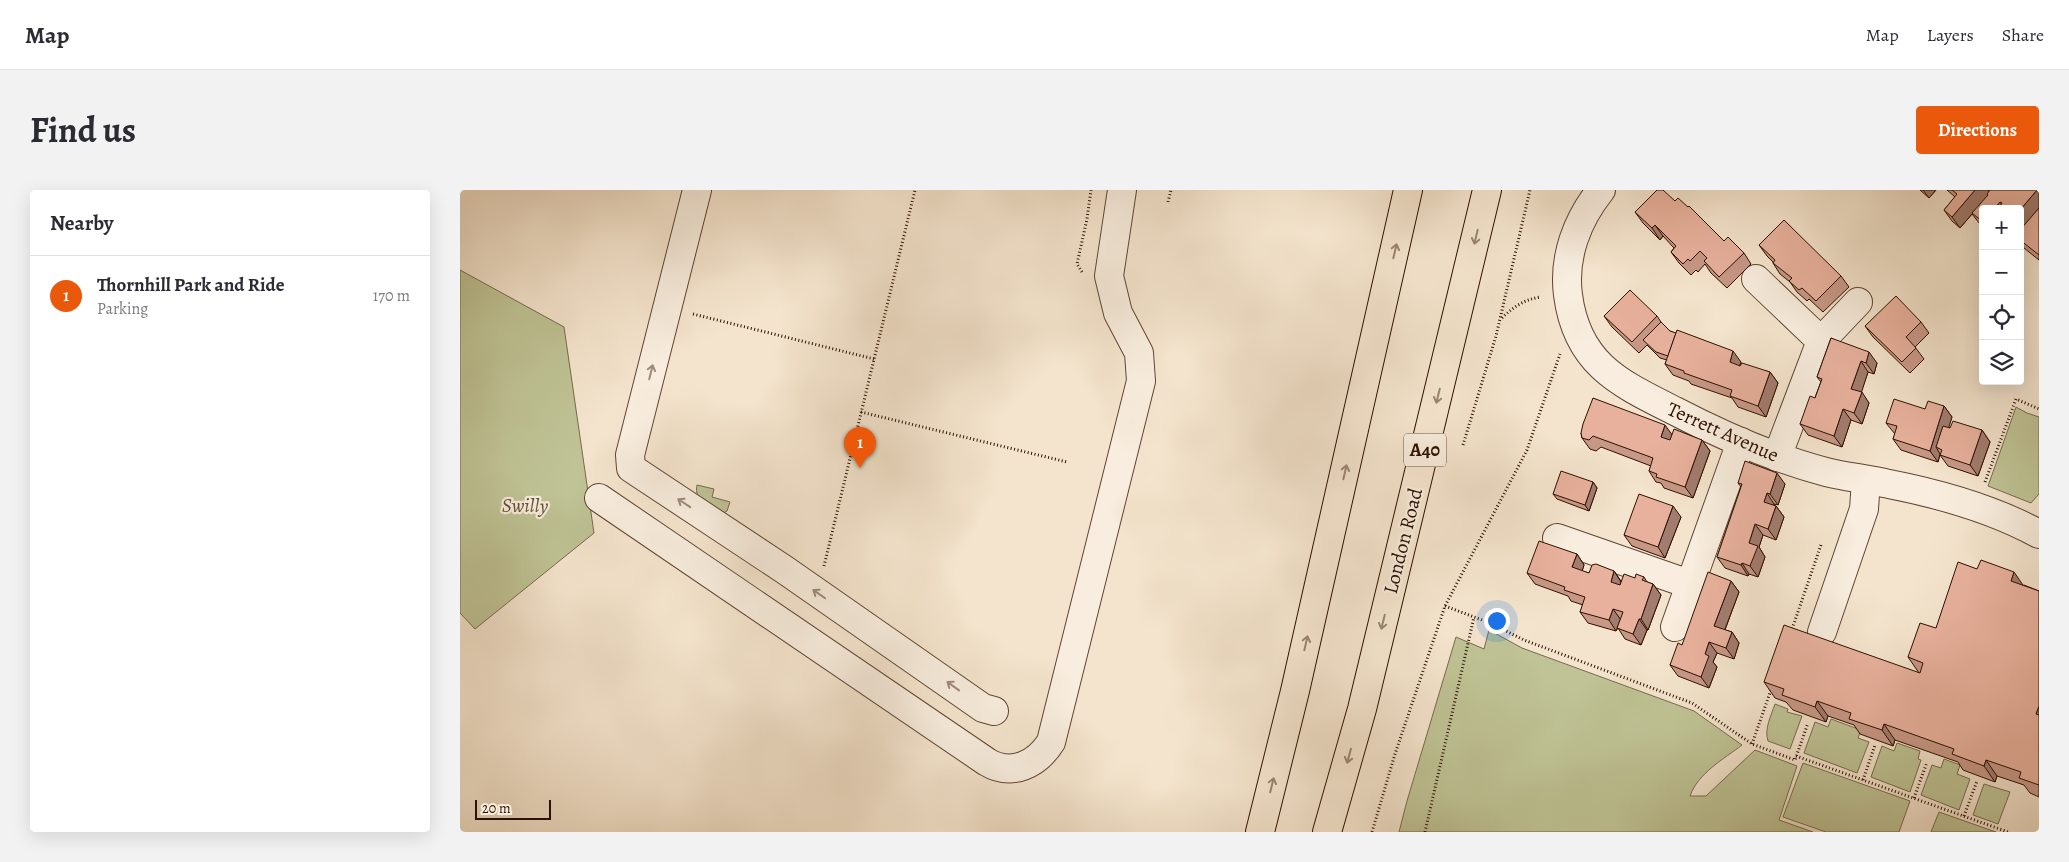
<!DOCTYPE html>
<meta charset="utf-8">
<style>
:root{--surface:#fff;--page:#f2f2f3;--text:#2b2b33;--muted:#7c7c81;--line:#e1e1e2;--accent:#ea580c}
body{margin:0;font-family:Alegreya,serif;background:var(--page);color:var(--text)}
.controls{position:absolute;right:15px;top:15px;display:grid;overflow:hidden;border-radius:5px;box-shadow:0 5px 20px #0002}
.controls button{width:45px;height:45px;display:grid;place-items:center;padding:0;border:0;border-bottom:1px solid var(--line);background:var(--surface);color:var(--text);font:25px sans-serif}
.scale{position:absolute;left:15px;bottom:12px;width:76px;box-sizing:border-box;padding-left:5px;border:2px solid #2d1000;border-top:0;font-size:14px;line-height:18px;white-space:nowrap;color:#2d1000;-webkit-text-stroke:4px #f8edde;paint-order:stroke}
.you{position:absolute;left:1036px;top:430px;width:18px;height:18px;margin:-12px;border:4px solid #fff;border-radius:50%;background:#1a73e8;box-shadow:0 0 0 8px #1a73e833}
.badge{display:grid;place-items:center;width:32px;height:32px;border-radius:50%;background:var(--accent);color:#fff;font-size:16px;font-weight:700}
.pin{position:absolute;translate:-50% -41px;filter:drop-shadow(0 1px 2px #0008)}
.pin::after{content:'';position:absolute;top:26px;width:18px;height:15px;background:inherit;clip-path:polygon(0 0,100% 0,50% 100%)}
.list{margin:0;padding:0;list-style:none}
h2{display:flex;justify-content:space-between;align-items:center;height:65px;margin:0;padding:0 20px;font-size:21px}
h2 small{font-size:16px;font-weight:400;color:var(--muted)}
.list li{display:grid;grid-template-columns:32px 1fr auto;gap:15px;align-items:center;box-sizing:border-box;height:80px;padding:0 20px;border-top:1px solid var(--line)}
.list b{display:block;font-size:19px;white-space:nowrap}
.list p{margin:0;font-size:16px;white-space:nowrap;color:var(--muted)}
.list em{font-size:16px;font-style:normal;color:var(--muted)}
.icon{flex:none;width:28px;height:28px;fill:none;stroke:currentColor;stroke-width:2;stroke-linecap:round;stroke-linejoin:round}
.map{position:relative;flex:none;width:1579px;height:642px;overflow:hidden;border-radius:5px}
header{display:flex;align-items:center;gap:30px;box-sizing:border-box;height:70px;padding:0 25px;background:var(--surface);border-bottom:1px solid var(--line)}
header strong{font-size:24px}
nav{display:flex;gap:28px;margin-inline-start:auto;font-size:18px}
.intro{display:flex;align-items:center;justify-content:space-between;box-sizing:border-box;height:120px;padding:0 30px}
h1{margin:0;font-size:35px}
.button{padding:12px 22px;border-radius:5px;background:var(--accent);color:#fff;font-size:18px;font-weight:700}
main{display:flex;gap:30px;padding:0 30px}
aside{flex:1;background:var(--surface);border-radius:5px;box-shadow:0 5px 20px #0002}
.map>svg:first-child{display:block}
.green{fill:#bfc395;stroke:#766a4a}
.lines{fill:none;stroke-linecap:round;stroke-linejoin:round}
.minor-casing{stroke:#5f4533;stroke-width:30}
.highway-casing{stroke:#2d1000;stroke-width:30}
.path{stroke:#2d1000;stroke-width:3;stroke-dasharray:1 2.5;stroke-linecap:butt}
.minor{stroke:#f8edde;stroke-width:28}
.highway{stroke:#f4e4cd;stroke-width:28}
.wall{fill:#c89887;stroke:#2d1000}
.shaded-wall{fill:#a27c6e;stroke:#2d1000}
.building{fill:#e8b19d;stroke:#2d1000}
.oneway{stroke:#9a8571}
.oneway2{stroke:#9d8a7a}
.labels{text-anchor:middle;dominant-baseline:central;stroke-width:4.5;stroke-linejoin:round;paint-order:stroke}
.shield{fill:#f8edde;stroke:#6a5243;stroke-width:1}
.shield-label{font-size:19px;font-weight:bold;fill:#2d1000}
.street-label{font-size:20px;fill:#2d1000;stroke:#f8edde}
.park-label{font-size:20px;font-style:italic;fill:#604f34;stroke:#f8edde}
</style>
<header>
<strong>Map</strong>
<nav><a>Map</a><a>Layers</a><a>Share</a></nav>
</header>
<div class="intro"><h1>Find us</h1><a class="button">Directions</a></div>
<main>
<aside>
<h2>Nearby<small></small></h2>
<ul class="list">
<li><span class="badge">1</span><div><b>Thornhill Park and Ride</b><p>Parking</p></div><em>170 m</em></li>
</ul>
</aside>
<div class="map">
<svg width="1579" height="642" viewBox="0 0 1579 642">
<rect width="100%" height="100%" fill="#f4e4cd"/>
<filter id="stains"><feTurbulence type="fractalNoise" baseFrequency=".004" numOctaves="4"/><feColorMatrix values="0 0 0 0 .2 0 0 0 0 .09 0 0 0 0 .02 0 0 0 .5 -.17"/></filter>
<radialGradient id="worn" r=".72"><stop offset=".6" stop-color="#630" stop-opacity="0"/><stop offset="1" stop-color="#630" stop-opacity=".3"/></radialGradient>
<!-- green -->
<g class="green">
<path d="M0,80L104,137L134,343L15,439L0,423Z"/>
<path d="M1556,217L1567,223L1579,227V304L1571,313L1528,296Z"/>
<path d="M237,295L254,299L252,307L270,312L267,321L260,325C247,316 234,311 237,295Z"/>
<path d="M1029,440L1062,458L1234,521L1282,555C1264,569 1238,583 1230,606H1246L1295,560L1337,576L1319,630L1353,642H939L947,611L996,447L1024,459Z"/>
<path d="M1315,514L1328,519L1327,522L1342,526L1330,559L1308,551C1304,539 1311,526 1315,514Z"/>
<path d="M1371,529L1401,540L1398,548L1409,552L1397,583L1344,563L1355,532L1368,537Z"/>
<path d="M1437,553L1460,561L1458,569L1461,570L1450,602L1411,587L1422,556L1434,561Z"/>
<path d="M1484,569L1500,575L1497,584L1510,589L1499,620L1461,605L1472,575L1481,578Z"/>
<path d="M1343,573L1450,611L1439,642H1366L1323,627Z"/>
<path d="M1524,594L1550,602L1538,634L1513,625Z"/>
<path d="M1479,622L1536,642H1471Z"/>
</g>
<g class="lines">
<!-- minor casing -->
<g class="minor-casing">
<g id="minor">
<path d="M237,0L170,265L171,278L325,380L523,518L534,521"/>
<path d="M1141,0C1117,30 1103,67 1108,105C1117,174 1159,193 1215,221C1263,246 1313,268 1366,282C1386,287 1408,289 1429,294C1480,304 1533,319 1579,344"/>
<path d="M1296,89L1361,151L1317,267"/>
<path d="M1361,151L1398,112"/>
<path d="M139,308L527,572C552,587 577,574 591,552L681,191L679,163L658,123L649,86L662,0"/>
<path d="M1097,348L1229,394"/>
<path d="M1215,437L1281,252"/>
<path d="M1362,442L1404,319L1406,290"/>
</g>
</g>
<!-- highway casing -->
<g class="highway-casing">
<g id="highway">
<path d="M800,642L835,501L948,0"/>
<path d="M867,642L902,519L1027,0"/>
</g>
</g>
<!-- path -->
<g class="path">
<path d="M708,12L711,0"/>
<path d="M622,82L617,74L627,29L631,0"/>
<path d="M233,124L414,169"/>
<path d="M1042,128C1053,117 1065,109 1081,107"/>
<path d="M401,222L607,272"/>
<path d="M1003,255L1036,146L1070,0"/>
<path d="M1525,292L1556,209L1579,219"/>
<path d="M364,376L455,0"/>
<path d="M985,416L1030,433L1064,450L1232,513L1292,554L1335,570L1348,533"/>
<path d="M1331,442L1361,355"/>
<path d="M1292,554L1312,497"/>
<path d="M1336,566L1548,642"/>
<path d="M1403,590L1415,555"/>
<path d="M1454,608L1467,572"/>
<path d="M1504,626L1517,591"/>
<path d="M912,642L935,564L985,416L1067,260L1100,164"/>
<path d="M965,642L1014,427"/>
</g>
<!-- minor -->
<use href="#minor" class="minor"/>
<!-- highway -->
<use href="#highway" class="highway"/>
</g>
<!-- wall -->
<g class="wall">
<path d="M1460,0H1476L1469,8Z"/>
<path d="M1487,0H1528L1529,1L1576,0L1579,3V70L1564,58L1561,54L1560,55V19H1523V37L1520,34L1512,24L1500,38L1492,31L1484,20L1495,7Z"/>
<path d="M1215,11L1228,17L1264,51L1284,63L1291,74L1267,98L1251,83L1245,74L1238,82L1236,80L1231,85L1219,73L1211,62L1214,58L1203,46L1200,50L1183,33L1175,22Z"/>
<path d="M1299,55L1381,86L1389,97L1363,122L1349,109L1347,111L1337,102L1330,92L1320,84L1313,73V72L1307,66Z"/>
<path d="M1144,126H1197L1201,132L1210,141L1281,172L1280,175L1310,182L1318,193L1306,227L1278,217L1272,208L1231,194L1229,191L1213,185L1205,174L1207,170L1200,168L1187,155L1179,163L1152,137Z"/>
<path d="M1461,132L1469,143L1455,157L1464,169L1450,183L1413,147L1405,136Z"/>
<path d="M1371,148L1417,173L1414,184L1408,182L1401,202L1409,213L1402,234L1391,230L1382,257L1348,245L1340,234L1355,208L1361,192L1357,187Z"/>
<path d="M1484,216L1492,227L1488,238L1522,240L1530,252L1518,286L1488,276L1480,265L1478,272L1441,260L1433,249L1435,244L1426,233L1465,219Z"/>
<path d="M1121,243L1212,245L1242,250L1250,261L1233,308L1204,298L1201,293L1196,292L1189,281L1191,276L1141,257L1136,261L1130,259L1122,248Z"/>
<path d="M1133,292L1137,298L1129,321L1097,309L1093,304Z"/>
<path d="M1278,293L1325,294L1318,315L1314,314V316H1316L1324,327L1316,350L1303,345L1299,357L1305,367L1298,387L1289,384L1288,386L1265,378L1257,367L1281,297Z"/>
<path d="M1221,327L1205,368L1172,356L1164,345Z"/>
<path d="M1117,364L1124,375L1122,381L1129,383L1154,381L1161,391L1175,388L1184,387L1187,392L1193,394L1201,405L1188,440H1187L1181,455L1165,449L1158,438L1156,441L1128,433L1120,422L1123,415L1111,411L1108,406L1075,394L1067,383Z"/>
<path d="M1271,391L1279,402L1265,440L1272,442L1279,453L1274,469L1257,463L1253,472L1257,477L1249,498L1218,486L1210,475L1222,455Z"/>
<path d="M1564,395L1579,401V607L1570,603L1564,595L1537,586L1535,592L1503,580L1498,572L1435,550L1433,556L1400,544L1394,535L1368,526L1366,532L1333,520L1326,512L1315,508L1304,492L1459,483L1448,467L1476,438Z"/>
</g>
<!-- shaded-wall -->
<g class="shaded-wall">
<path d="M1463,0H1476L1469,8Z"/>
<path d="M1515,0H1528L1530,3L1500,38L1492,27Z"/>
<path d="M1577,0L1579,3V18L1560,42V20Z"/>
<path d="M1540,12L1545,19H1534Z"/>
<path d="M1195,35L1203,46L1200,50L1192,38Z"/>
<path d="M1273,161L1281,172L1277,183L1270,172Z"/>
<path d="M1409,162L1417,173L1414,184L1406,173Z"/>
<path d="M1401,171L1408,182L1399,210L1391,199Z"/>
<path d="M1310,182L1318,193L1306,227L1298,216Z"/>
<path d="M1402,202L1409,213L1402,234L1394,223Z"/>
<path d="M1484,216L1492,227L1482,259L1476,257L1480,264L1478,272L1470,261Z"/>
<path d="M1383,219L1391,230L1382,257L1374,246Z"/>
<path d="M1205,235L1213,246L1209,258L1201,247Z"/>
<path d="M1522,240L1530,252L1518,286L1510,275Z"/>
<path d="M1242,250L1250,261L1233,308L1225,297Z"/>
<path d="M1317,283L1325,294L1318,315L1310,304Z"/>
<path d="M1133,292L1137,298L1129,321L1125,315Z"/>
<path d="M1307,303L1314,314L1311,323L1304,312Z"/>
<path d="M1213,316L1221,327L1205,368L1198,357Z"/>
<path d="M1316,316L1324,327L1316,350L1308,339Z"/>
<path d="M1295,334L1303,345L1299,357L1305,367L1298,387L1290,376L1289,353Z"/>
<path d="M1117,364L1124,375L1120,388L1112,377Z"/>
<path d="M1282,373L1289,384L1288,386L1281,375Z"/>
<path d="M1154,381L1161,392L1158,403L1151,392Z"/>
<path d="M1554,382L1565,398L1551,391Z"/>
<path d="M1271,391L1279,402L1262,447L1254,436Z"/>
<path d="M1193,394L1201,405L1188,440L1181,429Z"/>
<path d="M1153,419L1161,430L1156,441L1149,430Z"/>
<path d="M1179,429L1187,440L1181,455L1173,444Z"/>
<path d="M1272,442L1279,453L1274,469L1266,458Z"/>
<path d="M1249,452L1257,463L1253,472L1257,477L1249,498L1241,487L1245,464Z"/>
<path d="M1357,511L1368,526L1366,532L1355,517Z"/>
<path d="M1579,516V528L1576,524Z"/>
<path d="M1424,534L1435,550L1433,556L1422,540Z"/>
<path d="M1526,570L1537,586L1535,592L1524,576Z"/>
</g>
<!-- building -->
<g class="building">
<path d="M1197,0H1203L1215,11L1218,8L1228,17L1229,16L1264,51L1268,47L1284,63L1259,87L1244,71L1247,68L1240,61L1230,71L1228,69L1223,74L1211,62L1216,56L1195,35L1192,38L1175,22Z"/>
<path d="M1492,0H1515L1492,27L1484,20L1497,4Z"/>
<path d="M1530,0H1577L1560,20V19H1538L1542,13L1540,12L1534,19H1523V32L1512,23L1528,5L1527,4Z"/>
<path d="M1579,18V65L1560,50V40Z"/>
<path d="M1560,27L1564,30L1560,35Z"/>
<path d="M1324,30L1381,86L1356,111L1342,98L1339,100L1329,91L1332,88L1313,73L1315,70L1299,55Z"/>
<path d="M1170,100L1197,126L1172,152L1144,126Z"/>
<path d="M1436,106L1461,132L1446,147L1456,158L1442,172L1405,136Z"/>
<path d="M1201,132L1210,141L1216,143L1208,166L1196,162L1183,150Z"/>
<path d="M1217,140L1273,161L1270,172L1280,176L1282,173L1310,182L1298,216L1270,206L1272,200L1224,183V181L1205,174Z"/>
<path d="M1371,148L1409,162L1406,173L1401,171L1391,199L1402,202L1394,223L1383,219L1374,246L1340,234L1350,206L1355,208L1362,189L1357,187Z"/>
<path d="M1133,208L1205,235L1201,247L1210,250L1214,239L1242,250L1225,297L1196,287L1197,284L1189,281L1193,268L1133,246L1129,250L1122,248L1121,243L1123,234Z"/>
<path d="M1434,209L1465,219L1468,211L1484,216L1470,261L1433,249L1437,236L1426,233Z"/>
<path d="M1493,231L1522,240L1510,275L1480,265L1482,260L1476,257L1483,236L1490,238Z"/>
<path d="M1285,271L1317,283L1310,304L1307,303L1304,312L1316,316L1308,339L1295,334L1289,353L1298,356L1290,376L1282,373L1281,375L1257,367L1282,294L1278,293Z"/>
<path d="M1101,281L1133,292L1125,315L1093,304Z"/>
<path d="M1179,304L1213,316L1198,357L1164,345Z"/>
<path d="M1079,351L1117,364L1112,377L1129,383L1132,375L1136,374L1154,381L1151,392L1160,395L1164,384L1175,388L1176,384L1184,387L1182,390L1193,394L1181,429H1179L1173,444L1157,438L1163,422L1153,419L1149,430L1120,422L1125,407L1104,400L1105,397L1067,383Z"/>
<path d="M1521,370L1554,382L1551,391L1579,401V516L1576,524L1579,525V595L1559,588L1561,582L1526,570L1524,576L1492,564L1494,559L1424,534L1422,540L1389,529L1391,523L1357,511L1355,517L1322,505L1324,499L1304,492L1324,435L1460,483L1463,473L1448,467L1460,433L1476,438L1498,372L1517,379Z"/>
<path d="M1248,382L1271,391L1254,436L1272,442L1266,458L1249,452L1245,464L1249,466L1241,487L1210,475L1218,453L1222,455Z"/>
</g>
<!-- one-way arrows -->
<defs><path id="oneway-shaft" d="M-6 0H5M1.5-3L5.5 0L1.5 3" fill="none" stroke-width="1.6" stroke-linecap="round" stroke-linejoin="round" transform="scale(1.25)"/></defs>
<g class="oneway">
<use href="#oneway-shaft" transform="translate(1016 47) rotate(103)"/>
<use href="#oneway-shaft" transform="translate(935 61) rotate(-77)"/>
<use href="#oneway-shaft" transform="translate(978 206) rotate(104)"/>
<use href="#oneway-shaft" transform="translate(885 282) rotate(-77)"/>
<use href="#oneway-shaft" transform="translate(923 432) rotate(104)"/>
<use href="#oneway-shaft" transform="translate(846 453) rotate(-77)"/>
<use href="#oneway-shaft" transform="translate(889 566) rotate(105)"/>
<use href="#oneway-shaft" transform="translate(812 595) rotate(-76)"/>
</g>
<g class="oneway2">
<use href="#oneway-shaft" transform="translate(191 182) rotate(-76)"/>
<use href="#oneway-shaft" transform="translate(224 313) rotate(-146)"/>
<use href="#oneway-shaft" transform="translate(359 404) rotate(-145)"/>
<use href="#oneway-shaft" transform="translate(493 496) rotate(-144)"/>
</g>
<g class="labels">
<!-- shield labels -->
<rect class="shield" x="944" y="243.5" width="42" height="33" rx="4"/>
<g class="shield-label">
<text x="965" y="260">A40</text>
</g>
<!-- street labels -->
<g class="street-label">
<text transform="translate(1263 242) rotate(24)">Terrett Avenue</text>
<text transform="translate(943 351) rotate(-76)">London Road</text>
</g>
<!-- park labels -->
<g class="park-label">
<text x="65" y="315">Swilly</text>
</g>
</g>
<rect width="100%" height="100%" filter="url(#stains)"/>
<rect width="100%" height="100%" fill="url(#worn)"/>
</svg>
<div class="controls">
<button>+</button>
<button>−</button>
<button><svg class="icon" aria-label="locate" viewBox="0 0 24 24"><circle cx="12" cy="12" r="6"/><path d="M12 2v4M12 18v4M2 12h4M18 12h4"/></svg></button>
<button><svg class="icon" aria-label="layers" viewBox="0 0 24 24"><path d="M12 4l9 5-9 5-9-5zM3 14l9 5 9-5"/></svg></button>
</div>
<div class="scale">20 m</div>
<div class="you"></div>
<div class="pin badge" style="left:400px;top:278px">1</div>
</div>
</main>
